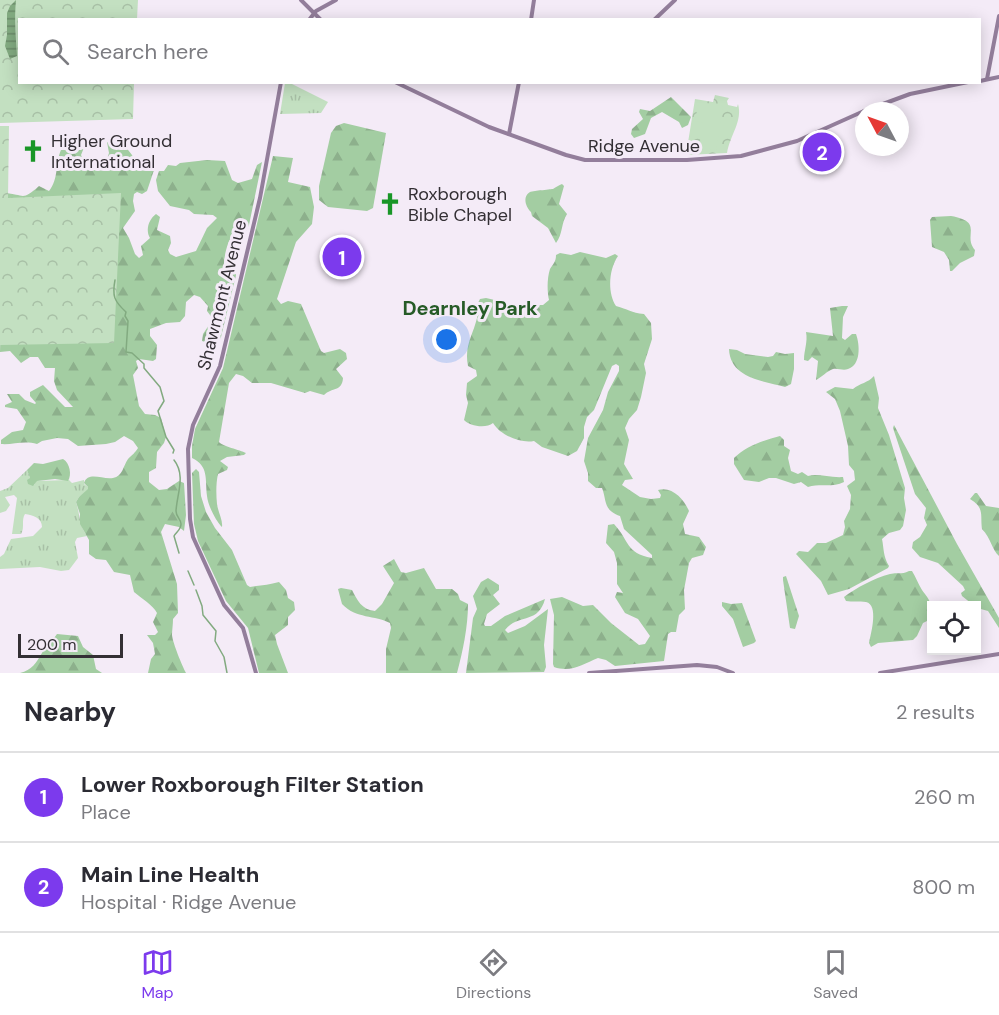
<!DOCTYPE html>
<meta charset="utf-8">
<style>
:root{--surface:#fff;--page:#f2f2f3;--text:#2b2b33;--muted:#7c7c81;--line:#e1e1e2;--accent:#7c3aed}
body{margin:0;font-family:"DM Sans",sans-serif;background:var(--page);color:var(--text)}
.controls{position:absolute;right:18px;bottom:18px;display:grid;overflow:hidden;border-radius:0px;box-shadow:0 3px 15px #0003}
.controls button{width:54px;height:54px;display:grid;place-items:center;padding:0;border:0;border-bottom:2px solid var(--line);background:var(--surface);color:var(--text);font:30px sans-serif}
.compass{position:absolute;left:855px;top:102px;width:54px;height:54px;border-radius:50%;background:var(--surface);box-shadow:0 3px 15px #0003;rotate:311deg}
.scale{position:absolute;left:18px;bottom:15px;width:105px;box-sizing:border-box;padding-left:6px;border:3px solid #332f34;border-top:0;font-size:16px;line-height:21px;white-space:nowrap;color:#332f34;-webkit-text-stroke:4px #f4ebf7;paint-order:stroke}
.you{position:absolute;left:447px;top:340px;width:21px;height:21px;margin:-15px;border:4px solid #fff;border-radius:50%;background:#1a73e8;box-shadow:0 0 0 9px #1a73e833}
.badge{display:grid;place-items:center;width:39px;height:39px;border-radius:50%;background:var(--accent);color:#fff;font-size:20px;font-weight:700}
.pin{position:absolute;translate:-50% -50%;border:3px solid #fff;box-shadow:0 2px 6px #0006}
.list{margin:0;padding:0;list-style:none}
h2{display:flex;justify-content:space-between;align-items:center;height:78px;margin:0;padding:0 24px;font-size:26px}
h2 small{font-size:20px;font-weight:400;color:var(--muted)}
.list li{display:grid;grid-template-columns:39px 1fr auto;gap:18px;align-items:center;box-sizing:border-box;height:90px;padding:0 24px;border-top:2px solid var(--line)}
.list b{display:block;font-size:22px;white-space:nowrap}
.list p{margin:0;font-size:20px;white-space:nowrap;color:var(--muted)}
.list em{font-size:20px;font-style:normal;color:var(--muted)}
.icon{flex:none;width:33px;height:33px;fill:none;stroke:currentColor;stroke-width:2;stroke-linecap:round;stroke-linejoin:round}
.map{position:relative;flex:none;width:999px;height:673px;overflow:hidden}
.search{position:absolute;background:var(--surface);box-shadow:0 3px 15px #0003;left:18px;right:18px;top:18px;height:66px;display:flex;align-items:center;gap:15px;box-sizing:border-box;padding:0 21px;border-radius:0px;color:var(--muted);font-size:22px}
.sheet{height:258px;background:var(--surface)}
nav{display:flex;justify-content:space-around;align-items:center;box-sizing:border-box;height:84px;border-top:2px solid var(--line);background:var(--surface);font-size:16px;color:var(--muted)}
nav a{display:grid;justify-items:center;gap:3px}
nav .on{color:var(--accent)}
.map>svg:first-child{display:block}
.grass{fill:url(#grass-tufts)}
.forest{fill:url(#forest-firs)}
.park{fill:url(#park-crowns)}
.pitch{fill:#c3e0c1}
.water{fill:url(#water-rules)}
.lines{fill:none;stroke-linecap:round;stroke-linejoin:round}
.stream{stroke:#82aa80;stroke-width:1.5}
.secondary{stroke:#937e9b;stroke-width:4}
.labels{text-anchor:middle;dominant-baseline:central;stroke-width:6;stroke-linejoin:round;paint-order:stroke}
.poi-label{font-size:18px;fill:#332f34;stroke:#f4ebf7;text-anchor:start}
.street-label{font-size:18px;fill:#332f34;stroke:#f4ebf7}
.neighbourhood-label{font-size:20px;font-weight:bold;fill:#265b27;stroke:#f4ebf7}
</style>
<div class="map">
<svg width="999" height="673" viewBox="0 0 999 673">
<defs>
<pattern id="grass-tufts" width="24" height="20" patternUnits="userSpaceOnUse" patternTransform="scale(1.5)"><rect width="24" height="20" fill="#c3e0c1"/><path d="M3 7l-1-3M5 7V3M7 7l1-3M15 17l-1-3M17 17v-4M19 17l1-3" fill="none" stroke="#a8c0a6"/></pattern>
<pattern id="forest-firs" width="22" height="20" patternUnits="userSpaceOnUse" patternTransform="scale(1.5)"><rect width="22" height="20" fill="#a3cda2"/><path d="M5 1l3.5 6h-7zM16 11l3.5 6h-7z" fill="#8db08c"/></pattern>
<pattern id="park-crowns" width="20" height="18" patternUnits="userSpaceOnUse" patternTransform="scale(1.5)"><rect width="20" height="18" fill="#c3e0c1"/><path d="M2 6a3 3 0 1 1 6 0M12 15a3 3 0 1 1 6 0" fill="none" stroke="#a8c0a6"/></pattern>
<pattern id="water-rules" width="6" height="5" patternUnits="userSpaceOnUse" patternTransform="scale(1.5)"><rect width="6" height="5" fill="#82aa80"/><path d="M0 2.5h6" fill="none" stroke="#6b8b6a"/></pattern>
</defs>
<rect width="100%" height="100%" fill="#f4ebf7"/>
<!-- grass -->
<g class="grass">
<path d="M285,83H290L328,102L321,113L280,114Z"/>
<path d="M27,470L30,478L29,480L34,485L36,481L69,480L72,483L84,480V484L88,487V491L79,497L76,502C80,514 79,525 87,536L77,538L75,542L78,558L69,570L61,571L40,567L0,569V557L4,554L11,539L33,536L42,527C42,518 33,515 25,514C21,520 25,527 21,534H12L17,498L14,495L5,497L10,505L6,511L0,513V491L8,488Z"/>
</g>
<!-- forest -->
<g class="forest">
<path d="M671,97L691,117L688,125L682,128L679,122L662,112L651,118L645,134L634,138L631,134L632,129L643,119L639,112L640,109L650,111Z"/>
<path d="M344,123L386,133L373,208L367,211L328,207L319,200V186L331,133L336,126Z"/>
<path d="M83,142L85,145L81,155C85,166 95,167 105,166L109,153L107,142L115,146H125L132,155L137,167H155L147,191L142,194L137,192L134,194L133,201L135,211L123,228L129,238L135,254L139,258L143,255L141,246L150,238C145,230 149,219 156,214L160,217L157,230L170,236L171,243L168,250L170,254L176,257L196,251L207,228L217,218L213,215L194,214L189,210L170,206L158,191L156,180L159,171H164L168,165L176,166L180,163L207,160L225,161L232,180L238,183L252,179L257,165L262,162L249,225L244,235C240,236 237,234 234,235C227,238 223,262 224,269L227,272L235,271L236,275L221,337L216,346L210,350L208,343L202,341L203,334L213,319L207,311L208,306L200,297L194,295L186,302L185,316L180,322L166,323L150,329V336L157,345L156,359L153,361L139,359L136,361L138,368L133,375L139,406L145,414L155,415L161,418L166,437L164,443L157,452L156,468L149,472V482L159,490L167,489L179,481L184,483L186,515L184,531L179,527L165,524L161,532L177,584L178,613L173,619C173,625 172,630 172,635C173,644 182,665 186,673H148L151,659L155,654L153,643L147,635H155L158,632L153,622L157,613C153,605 141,598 134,592L130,575L114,572L106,560L96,559L89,554V540L80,524V514L76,502L79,497L88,489V487L84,483C88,471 103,480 113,478C123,476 123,466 128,459C132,455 135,453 138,448L133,441L124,436L115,442L106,444L78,446L68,439L57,438L42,441L37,444C24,440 13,445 1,444V440L12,432L23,430L26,422L17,409L5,407V405L12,402L7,394H19L25,400L35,404L36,403L30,396V392L43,385L65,407H73L57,390L54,381L55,368H45L38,357H30L21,363L10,351L0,352L4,193C25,194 21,202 39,186L49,191C59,179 55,163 61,150Z"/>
<path d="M273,156L293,158L288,182L310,187L314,207L312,224L296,242L277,299L281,304L288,301L301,304L321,351L324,353L340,349L346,353L347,359L336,369L343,378C342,392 332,387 324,395L310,391L305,393L271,383H252L243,376L236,374L229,383L219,442C222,446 240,450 246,453L244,455L227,457L220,461L228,467L227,470L218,474C216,483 216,494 217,504C218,512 223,520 222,527C216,521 208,506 207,496C205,479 209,466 192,458V446L195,429L223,368Z"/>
<path d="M562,184L564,186L559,204L567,214C561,223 563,234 556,243L548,228L532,216L531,212C526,207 522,197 530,192C534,191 552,189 553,189C556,187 559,185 562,184Z"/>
<path d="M951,216C985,222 962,235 975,250L974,256L960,263L952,271H950L949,260L944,252L932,247L930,220L932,217Z"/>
<path d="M580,252L606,258L615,254L618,256C609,269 607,292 616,306C628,309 631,313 644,314L651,323L652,339L644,364L646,373L641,397L637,410L629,419L625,428L629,440L624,464L633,479L625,480L622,485L640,497L651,499L660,498L661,495L658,490C672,486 684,499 689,511L683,524L685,534L699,537L706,547L703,555L692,558L689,563L684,590L685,609L679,615L676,632H671L668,634L664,661L615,666L606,660L598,658C583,664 571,673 554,667L553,664L554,615L550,599L562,597L583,606L593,605L611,623L639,645L645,644L650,636L638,619L625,613L615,597L617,592L623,593L617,584V563L614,552L606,543L608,525L614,524C630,541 625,553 652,558V555L624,529L620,516C603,510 607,501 602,488H596L588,481V473L584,461L588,438L603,410L608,392L619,371V366L616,364L612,366L594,410L587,417L584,427V438L577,451L568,456L542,447L534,441C521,444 500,435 493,423C486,429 469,426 464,420L468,403L466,395L467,383L477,376L476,370L468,366C464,346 473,335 477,318C478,310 476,305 480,299L486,298L517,305H543L549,300C547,291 547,278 550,269C553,264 556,262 556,255L560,253L571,255Z"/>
<path d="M842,306H848L843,317L842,338L845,340L852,334H856C860,345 861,365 848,369C843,371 838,368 833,369C827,371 822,377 816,380L818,361L812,357L808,361L804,360C804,350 808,342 806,332L833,336L830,308Z"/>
<path d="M729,349L737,350L745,354L768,357L773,356L776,352L785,354L794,353V369L791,384L785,387C763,381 730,378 729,349Z"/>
<path d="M874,376L879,398L878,408L889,435L905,488L904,498L906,510L903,526L900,530L889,533L882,539C884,549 883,556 889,566L888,568L849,589L828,595L821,581L796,554L799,551L808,552L817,543H826L843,535L845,527L844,521L850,509L851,495L847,486L855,480L854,471L849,465L848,446L840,411L835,399L826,392L835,387L853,389C860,383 868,383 874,376Z"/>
<path d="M894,425L957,544L999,618V628L988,611L977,608L962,596L961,593L965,590L963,586L938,563L920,557L912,548L913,542L920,537L927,525L924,518L926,508L915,494L893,428Z"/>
<path d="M780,436L784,440V446L790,450L788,458L791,471L798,474L802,472L808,476C817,473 830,478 843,477L844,482C833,488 820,483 808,487L801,482L794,484L776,478H769L759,482L744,480L734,464V458C746,446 764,440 780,436Z"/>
<path d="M63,459C70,463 72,475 68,481L55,479L37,481L33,486L28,484L27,480L30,478L27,470L34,463L43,464Z"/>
<path d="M196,469L199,472L201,496L206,512L215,528L232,550L247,585L250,587C261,585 269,585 279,582L286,590L288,598L294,602L295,610L288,617V625L275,635L277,644L288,673H259L248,628L226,601L198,541L194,524L192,473Z"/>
<path d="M975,493H977L986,506L999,508V556C992,550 991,538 982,529C980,515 985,508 970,499Z"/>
<path d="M394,559L401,572L406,573L424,568L436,589H452L458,594L460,600L468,604C468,626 463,651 457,673H386V649L391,628L390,623C375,615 356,619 342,604L338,589L341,588L352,590C357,600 362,610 375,611L382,604L394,583L383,566Z"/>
<path d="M909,571H912C916,577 918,584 922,590C931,602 932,603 931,619L923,623L917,636L913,640L878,643L871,647L869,643C871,633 879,605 866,602C859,601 852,602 846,601L844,597C856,588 874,578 890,574C897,572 901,575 909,571Z"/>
<path d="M786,576L799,616L795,629L790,628L783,580V577Z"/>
<path d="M488,578L499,585V590L493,595L500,604L487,614L484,624L485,626H491L505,616L545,599C538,625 518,613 505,630L508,633L525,626L548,609L544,645L546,667L544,672L466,673L473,618L477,609L473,596L481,582Z"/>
<path d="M722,602L731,604L742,603L756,641L754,643L743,647L733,619L722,606Z"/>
<path d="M57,634L78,636L83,647L93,655L96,669L102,673H20C32,670 36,663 42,653C45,647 53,640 57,634Z"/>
</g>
<!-- park -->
<g class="park">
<path d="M0,0H138L137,19L20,20V82L134,83L133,119L0,123Z"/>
<path d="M715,95L729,98L727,101L728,105L737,107L738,104C743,121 730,135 727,153L686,155L695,99L713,102Z"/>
<path d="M0,126H9L8,198L121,193L114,343L0,345Z"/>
</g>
<!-- pitch -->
<path class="pitch" d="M706,103L723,106L716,150L699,147L703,123L695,121L698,105H706Z"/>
<!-- water -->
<path class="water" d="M16,0C14,20 16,38 17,56L10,59L5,46L7,35V13L10,6Z"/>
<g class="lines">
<!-- stream -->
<g class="stream">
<path d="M115,280C112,296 114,301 126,312L125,316L128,321L126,352L132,353L144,364V368L160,387L164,401L158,411L166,437L174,450L173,453"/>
<path d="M174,460C186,475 177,494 176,511C176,517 181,519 181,524C181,530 176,532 174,536L179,553"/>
<path d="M188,571L194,585"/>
<path d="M196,590L202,606L203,615L216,631L215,641L224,657L227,673"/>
</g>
<!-- secondary -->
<g class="secondary">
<path d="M301,0L321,20"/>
<path d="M309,20L316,11L336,0"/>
<path d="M531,20L534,0"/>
<path d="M654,20L675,0"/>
<path d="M987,79L999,16"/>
<path d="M980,81L999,77"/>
<path d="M395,82L489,127L566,155L585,160H687L741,156L797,141L864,111"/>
<path d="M864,111L910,94L968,82"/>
<path d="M509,134L519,82"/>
<path d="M256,673L243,628L224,605L193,537L190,519L188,449L193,425L220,366L260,198L281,82"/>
<path d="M589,673L697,665L717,667L733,673"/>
<path d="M880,673L999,654"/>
</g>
</g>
<!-- icons -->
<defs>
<g id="church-bare" transform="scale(1.8)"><path d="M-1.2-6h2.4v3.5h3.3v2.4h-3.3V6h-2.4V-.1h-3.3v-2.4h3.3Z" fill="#199627" stroke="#f4ebf7" stroke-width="2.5" paint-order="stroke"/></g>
</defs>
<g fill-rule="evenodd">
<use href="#church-bare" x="33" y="151"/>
<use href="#church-bare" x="390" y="204"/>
</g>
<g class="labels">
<!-- poi labels -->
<g class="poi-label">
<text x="51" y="141">Higher Ground<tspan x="51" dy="21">International</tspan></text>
<text x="408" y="194">Roxborough<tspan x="408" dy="21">Bible Chapel</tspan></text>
</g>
<!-- street labels -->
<g class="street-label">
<text x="644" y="146">Ridge Avenue</text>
<text transform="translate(222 295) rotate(-76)">Shawmont Avenue</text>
</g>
<!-- neighbourhood labels -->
<g class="neighbourhood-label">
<text x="470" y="308">Dearnley Park</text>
</g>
</g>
</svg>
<div class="controls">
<button><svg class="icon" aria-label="locate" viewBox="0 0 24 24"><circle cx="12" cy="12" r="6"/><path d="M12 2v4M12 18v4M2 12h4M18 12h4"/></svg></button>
</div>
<svg class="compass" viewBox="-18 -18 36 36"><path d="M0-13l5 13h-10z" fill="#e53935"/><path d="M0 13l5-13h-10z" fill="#7c7c81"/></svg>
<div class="scale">200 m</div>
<div class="you"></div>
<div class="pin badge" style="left:342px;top:257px">1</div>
<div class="pin badge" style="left:822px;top:152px">2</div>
<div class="search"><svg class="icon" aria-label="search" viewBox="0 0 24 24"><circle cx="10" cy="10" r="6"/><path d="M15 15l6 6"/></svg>Search here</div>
</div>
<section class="sheet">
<h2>Nearby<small>2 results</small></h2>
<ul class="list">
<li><span class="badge">1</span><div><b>Lower Roxborough Filter Station</b><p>Place</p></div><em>260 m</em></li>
<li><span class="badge">2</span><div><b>Main Line Health</b><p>Hospital · Ridge Avenue</p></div><em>800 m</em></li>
</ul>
</section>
<nav>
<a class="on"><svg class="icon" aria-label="map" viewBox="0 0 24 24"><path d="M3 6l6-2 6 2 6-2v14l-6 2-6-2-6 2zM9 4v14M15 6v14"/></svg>Map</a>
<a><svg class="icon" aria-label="directions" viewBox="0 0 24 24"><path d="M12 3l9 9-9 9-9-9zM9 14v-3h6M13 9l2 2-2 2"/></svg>Directions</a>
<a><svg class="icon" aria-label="saved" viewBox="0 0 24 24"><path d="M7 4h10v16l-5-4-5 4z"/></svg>Saved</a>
</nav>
